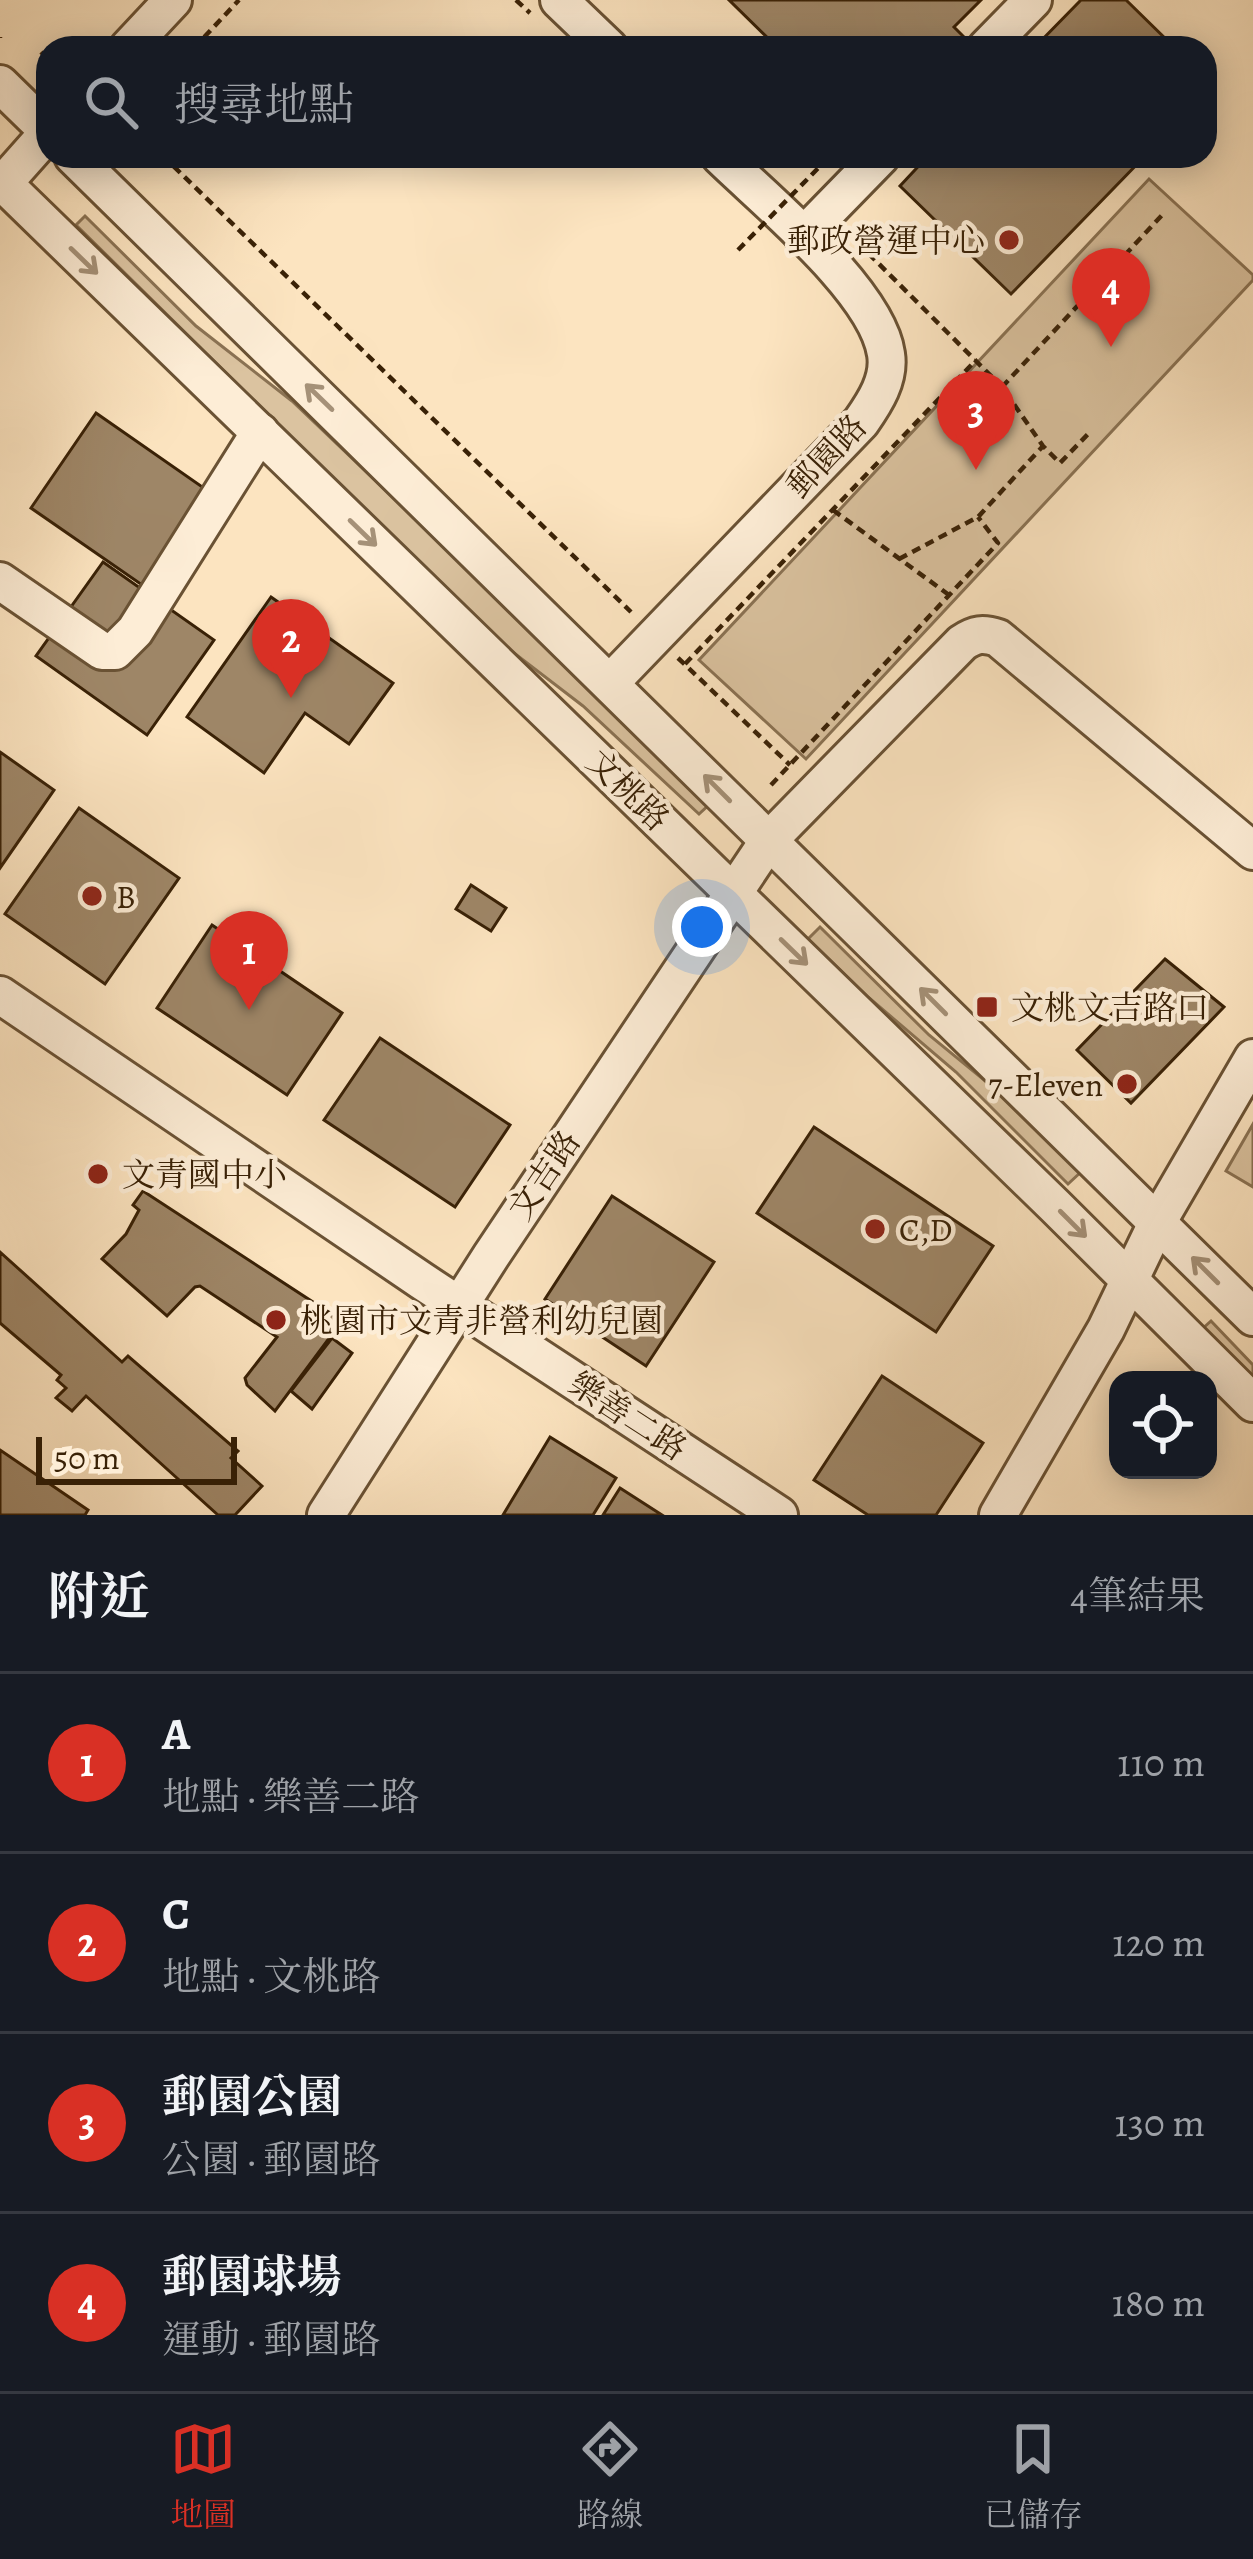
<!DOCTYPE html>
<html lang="zh-TW">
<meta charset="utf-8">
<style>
:root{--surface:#171b24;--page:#20242c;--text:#f1f3f6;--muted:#9ea1a6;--line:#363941;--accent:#d93025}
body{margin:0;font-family:Alegreya,"Noto Serif TC",serif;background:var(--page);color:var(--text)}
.controls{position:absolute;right:36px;bottom:36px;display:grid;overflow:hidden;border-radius:24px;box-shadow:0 6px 30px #0003}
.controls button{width:108px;height:108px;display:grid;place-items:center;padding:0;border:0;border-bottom:3px solid var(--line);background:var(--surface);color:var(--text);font:60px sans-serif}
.scale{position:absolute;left:36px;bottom:30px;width:201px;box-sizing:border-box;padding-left:12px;border:6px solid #392106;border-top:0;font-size:33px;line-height:42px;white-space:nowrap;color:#392106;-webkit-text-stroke:9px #fdedd6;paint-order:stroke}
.you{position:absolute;left:702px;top:927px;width:42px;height:42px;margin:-30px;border:9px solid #fff;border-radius:50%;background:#1a73e8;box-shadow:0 0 0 18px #1a73e833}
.badge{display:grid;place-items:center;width:78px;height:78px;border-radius:50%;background:var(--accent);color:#fff;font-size:39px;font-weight:700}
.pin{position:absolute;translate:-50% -99px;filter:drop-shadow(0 3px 6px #0008)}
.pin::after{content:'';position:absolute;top:63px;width:42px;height:36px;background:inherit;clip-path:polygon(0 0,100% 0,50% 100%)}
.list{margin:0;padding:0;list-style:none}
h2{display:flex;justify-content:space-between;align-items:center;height:156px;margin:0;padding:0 48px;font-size:51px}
h2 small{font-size:39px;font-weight:400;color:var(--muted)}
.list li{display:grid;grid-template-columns:78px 1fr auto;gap:36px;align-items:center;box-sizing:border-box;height:180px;padding:0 48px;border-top:3px solid var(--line)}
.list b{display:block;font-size:45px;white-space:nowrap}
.list p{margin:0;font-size:39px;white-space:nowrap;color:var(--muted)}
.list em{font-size:39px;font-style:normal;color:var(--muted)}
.icon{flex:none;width:66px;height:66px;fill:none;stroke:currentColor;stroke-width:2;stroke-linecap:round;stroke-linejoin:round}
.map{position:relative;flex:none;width:1253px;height:1515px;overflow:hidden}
.search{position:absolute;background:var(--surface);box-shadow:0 6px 30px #0003;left:36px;right:36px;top:36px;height:132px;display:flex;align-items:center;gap:30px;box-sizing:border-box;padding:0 42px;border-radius:36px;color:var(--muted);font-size:45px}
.sheet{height:876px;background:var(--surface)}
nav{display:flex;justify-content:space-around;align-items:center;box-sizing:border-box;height:168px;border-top:3px solid var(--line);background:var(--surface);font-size:33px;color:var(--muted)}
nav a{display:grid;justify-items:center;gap:6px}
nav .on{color:var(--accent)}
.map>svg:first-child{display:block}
.green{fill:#dbc3a0;stroke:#8a7253;stroke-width:3}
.building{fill:#9e8667;stroke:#392106;stroke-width:3}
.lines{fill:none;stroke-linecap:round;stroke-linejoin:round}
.minor-casing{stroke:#6a5234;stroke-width:42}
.path{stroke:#392106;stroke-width:4.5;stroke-dasharray:9 6;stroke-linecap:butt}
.minor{stroke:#fdedd6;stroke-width:36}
.path-bridge{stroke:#392106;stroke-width:4.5;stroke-dasharray:9 6;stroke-linecap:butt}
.oneway{stroke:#a59178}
.poi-dot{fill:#8f2418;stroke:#fdedd6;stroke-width:4.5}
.labels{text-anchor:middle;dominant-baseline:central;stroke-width:9;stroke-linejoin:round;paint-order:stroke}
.poi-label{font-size:33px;fill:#392106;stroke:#fdedd6;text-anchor:start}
.street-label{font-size:33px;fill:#392106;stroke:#fdedd6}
</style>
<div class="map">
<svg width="1253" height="1515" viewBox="0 0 1253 1515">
<rect width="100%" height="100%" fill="#fce4c0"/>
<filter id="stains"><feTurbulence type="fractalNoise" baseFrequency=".00167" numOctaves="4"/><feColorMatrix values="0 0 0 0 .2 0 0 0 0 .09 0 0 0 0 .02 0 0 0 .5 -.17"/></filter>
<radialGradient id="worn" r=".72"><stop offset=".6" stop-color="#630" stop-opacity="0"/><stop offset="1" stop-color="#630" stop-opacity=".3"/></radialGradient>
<!-- green -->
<g class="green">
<path d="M1149,179L1253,275V280L806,759L699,660Z"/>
<path d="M85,216L196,326L292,401L712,802L699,814L583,706L497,640L76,225Z"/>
<path d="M820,927L929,1035L1016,1106L1082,1171L1068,1184L956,1072L868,997L808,939Z"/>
<path d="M1253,1124V1187L1226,1171Z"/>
<path d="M1211,1321L1253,1365V1384L1201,1330Z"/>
</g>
<!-- building -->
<g class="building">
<path d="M729,0H981L954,27L970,43L966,48H778Z"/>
<path d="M1081,0H1126L1175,48H1034Z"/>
<path d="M928,156H1145L1011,294L900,186Z"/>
<path d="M96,413L211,493L145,587L31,508Z"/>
<path d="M103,562L214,640L147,735L36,656Z"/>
<path d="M271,597L393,683L349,744L305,713L264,773L187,717Z"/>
<path d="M0,752L54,790L0,868Z"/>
<path d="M79,808L179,878L105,984L5,914Z"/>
<path d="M471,885L506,908L491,931L456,909Z"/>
<path d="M212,925L342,1013L287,1095L157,1008Z"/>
<path d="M1165,959L1224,1007L1131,1103L1077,1050Z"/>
<path d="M380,1038L510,1125L455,1207L324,1120Z"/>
<path d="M814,1127L993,1246L936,1332L757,1213Z"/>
<path d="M143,1191L342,1321L275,1411L247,1385L245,1378L277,1337L200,1286L195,1287L167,1316L102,1259L126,1234L139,1210L133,1205Z"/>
<path d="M612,1196L714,1262L646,1366L545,1299Z"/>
<path d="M0,1252L122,1362L128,1356L238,1451L231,1458L262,1486L235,1515H218L86,1396L72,1411L56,1398L66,1388L57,1380L61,1375L0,1323Z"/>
<path d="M332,1338L352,1353L312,1409L291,1391Z"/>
<path d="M882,1376L983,1443L936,1515H868L814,1480Z"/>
<path d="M550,1437L616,1478L593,1515H503Z"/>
<path d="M0,1450L88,1510L85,1515H0Z"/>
<path d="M620,1488L662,1515H603Z"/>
</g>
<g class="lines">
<!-- minor casing -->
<g class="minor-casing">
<g id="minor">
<path d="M559,0L609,48"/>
<path d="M128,48L173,0"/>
<path d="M986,48L1033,0"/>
<path d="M0,84L48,131"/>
<path d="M73,156L1253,1317"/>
<path d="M0,180L1055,1206L1253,1403"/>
<path d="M0,187L48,133"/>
<path d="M803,236L881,156"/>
<path d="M0,581L102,651H115L135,631L260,432"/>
<path d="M610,683L861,422C875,402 890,379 886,354C877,291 766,201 720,156"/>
<path d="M0,995L422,1281L779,1515"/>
<path d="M326,1515L491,1256L769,840L962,643C975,634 983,633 998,638L1253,851"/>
<path d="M998,1515L1106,1329L1157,1223L1253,1058"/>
</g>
</g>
<!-- path -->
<g class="path">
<path d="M516,0L530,13"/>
<path d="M0,38V37"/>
<path d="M194,48L239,0"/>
<path d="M41,52L48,59"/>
<path d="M129,156L131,159L134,156"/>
<path d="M163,156L631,612"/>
<path d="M858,243L1002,387L1043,446L1060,463L1090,432"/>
<path d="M1002,387L1164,213"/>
<path d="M833,510L949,595"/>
<path d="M899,559L978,517L1043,446"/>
<path d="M678,658L790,765"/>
<path d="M685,664L976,360"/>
<path d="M771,785L998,543L978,517"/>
</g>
<!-- minor -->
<use href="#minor" class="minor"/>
<!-- path-bridge -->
<path class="path-bridge" d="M738,250L830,156"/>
</g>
<!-- one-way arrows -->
<defs><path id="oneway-shaft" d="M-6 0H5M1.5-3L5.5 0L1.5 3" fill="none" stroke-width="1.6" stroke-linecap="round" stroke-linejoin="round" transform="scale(3)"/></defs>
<g class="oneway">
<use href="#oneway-shaft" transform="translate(84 261) rotate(44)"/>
<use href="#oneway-shaft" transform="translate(319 397) rotate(-136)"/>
<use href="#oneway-shaft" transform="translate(363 533) rotate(44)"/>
<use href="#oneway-shaft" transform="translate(717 788) rotate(-135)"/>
<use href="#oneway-shaft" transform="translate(794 952) rotate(44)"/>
<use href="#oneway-shaft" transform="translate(933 1001) rotate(-135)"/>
<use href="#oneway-shaft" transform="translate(1073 1224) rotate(45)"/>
<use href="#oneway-shaft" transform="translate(1205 1270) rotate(-135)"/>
</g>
<!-- markers -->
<g class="poi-dot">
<circle cx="1009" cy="240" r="12"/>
<circle cx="92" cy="896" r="12"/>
<rect x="975" y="995" width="24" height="24" rx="6"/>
<circle cx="1127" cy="1084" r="12"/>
<circle cx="98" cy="1174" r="12"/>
<circle cx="875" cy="1229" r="12"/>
<circle cx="276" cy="1320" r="12"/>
</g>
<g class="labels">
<!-- poi labels -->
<g class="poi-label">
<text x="985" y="240" text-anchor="end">郵政營運中心</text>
<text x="116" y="896">B</text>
<text x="1011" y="1007">文桃文吉路口</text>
<text x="1103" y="1084" text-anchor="end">7-Eleven</text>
<text x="122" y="1174">文青國中小</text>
<text x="899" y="1229">C,D</text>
<text x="300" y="1320">桃園市文青非營利幼兒園</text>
</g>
<!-- street labels -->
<g class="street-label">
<text transform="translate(826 456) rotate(-47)">郵園路</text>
<text transform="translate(628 790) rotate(44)">文桃路</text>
<text transform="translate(544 1175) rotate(-56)">文吉路</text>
<text transform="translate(628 1416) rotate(33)">樂善二路</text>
</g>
</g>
<rect width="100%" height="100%" filter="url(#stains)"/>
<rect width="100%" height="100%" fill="url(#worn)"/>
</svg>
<div class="controls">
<button><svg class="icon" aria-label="locate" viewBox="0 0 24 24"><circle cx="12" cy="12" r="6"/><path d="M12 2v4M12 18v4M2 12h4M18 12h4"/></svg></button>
</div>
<div class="scale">50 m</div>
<div class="you"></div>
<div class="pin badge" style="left:249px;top:1010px">1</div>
<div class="pin badge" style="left:291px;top:698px">2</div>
<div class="pin badge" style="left:976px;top:470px">3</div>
<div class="pin badge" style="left:1111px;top:347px">4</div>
<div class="search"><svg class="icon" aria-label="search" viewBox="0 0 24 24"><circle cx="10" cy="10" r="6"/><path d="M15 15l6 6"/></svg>搜尋地點</div>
</div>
<section class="sheet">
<h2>附近<small>4筆結果</small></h2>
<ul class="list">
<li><span class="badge">1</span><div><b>A</b><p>地點 · 樂善二路</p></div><em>110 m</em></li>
<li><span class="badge">2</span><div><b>C</b><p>地點 · 文桃路</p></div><em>120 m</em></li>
<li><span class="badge">3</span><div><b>郵園公園</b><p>公園 · 郵園路</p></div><em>130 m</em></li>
<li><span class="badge">4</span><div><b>郵園球場</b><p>運動 · 郵園路</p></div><em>180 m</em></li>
</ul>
</section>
<nav>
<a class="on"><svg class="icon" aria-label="map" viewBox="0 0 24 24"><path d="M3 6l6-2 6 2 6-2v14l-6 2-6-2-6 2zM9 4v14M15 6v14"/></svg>地圖</a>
<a><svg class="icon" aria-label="directions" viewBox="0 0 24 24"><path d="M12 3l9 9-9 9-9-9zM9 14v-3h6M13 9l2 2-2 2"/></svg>路線</a>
<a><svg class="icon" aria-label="saved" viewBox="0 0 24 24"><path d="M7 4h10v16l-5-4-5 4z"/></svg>已儲存</a>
</nav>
